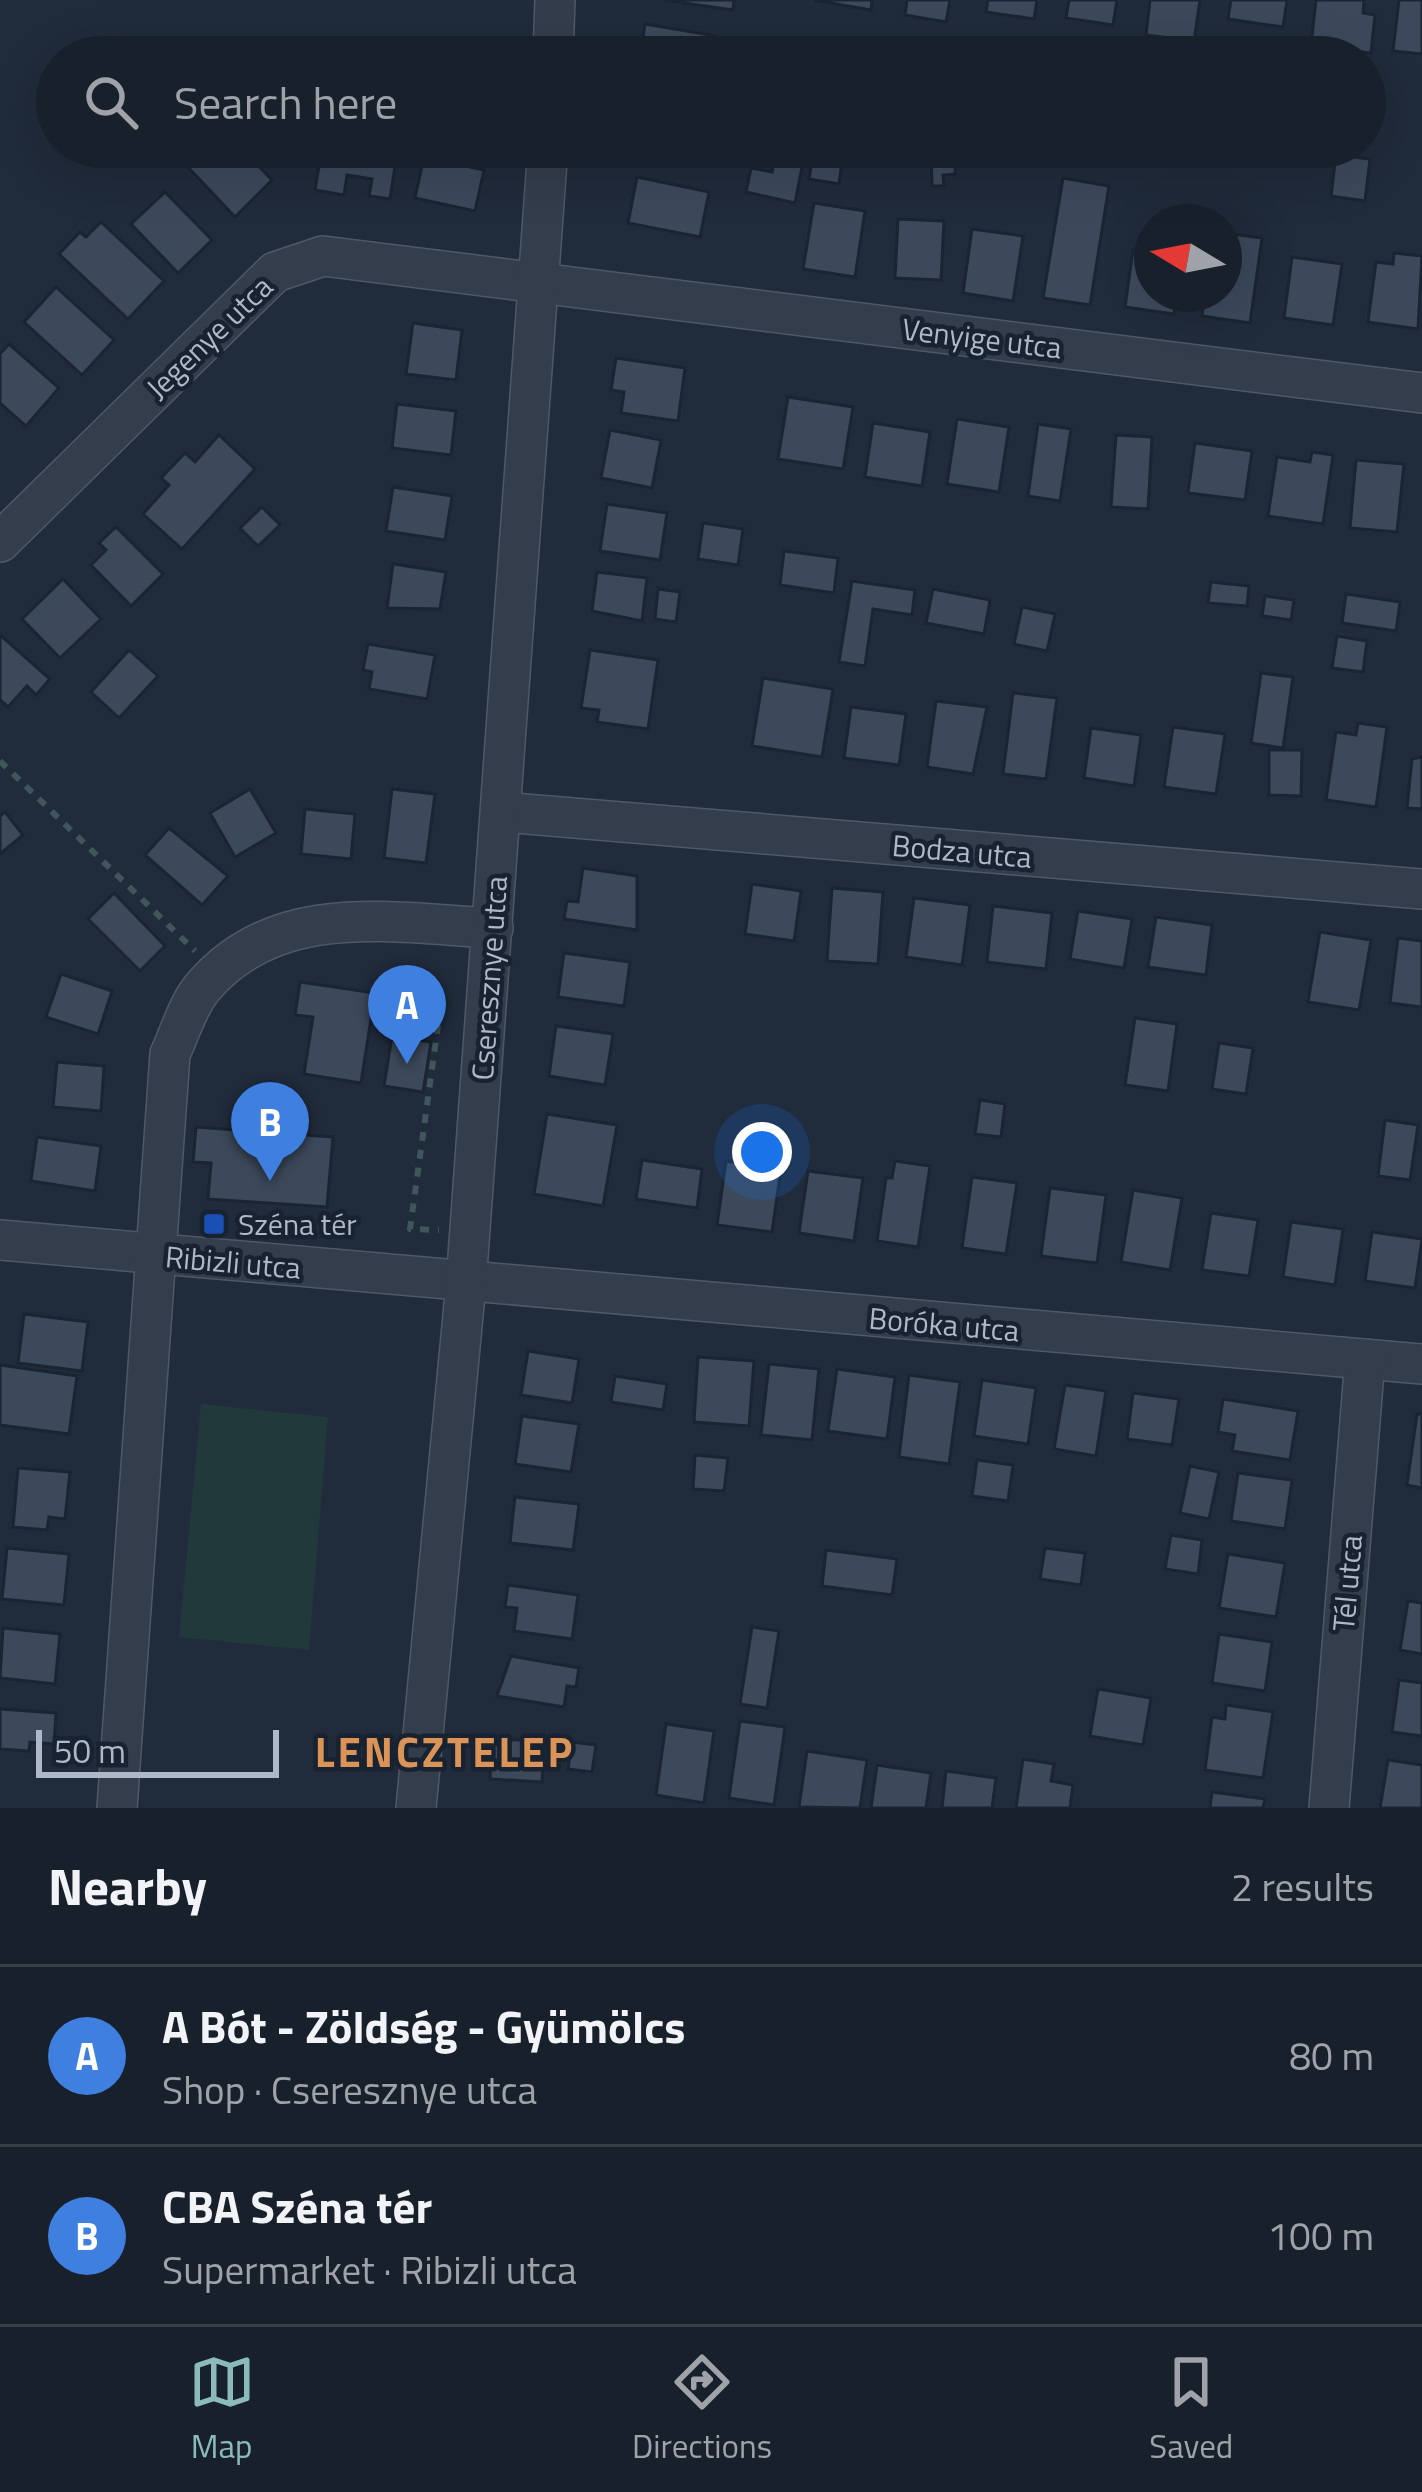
<!DOCTYPE html>
<meta charset="utf-8">
<style>
:root{--surface:#18202c;--page:#212834;--text:#f1f3f6;--muted:#9fa3a9;--line:#363e48;--accent:#8bbbb9}
body{margin:0;font-family:"Titillium Web",sans-serif;background:var(--page);color:var(--text)}
.compass{position:absolute;left:1134px;top:204px;width:108px;height:108px;border-radius:50%;background:var(--surface);box-shadow:0 12px 48px #0002;rotate:280deg}
.scale{position:absolute;left:36px;bottom:30px;width:243px;box-sizing:border-box;padding-left:12px;border:6px solid #afb8c8;border-top:0;font-size:33px;line-height:42px;white-space:nowrap;color:#afb8c8;-webkit-text-stroke:9px #192230;paint-order:stroke}
.you{position:absolute;left:762px;top:1152px;width:42px;height:42px;margin:-30px;border:9px solid #fff;border-radius:50%;background:#1a73e8;box-shadow:0 0 0 18px #1a73e833}
.badge{display:grid;place-items:center;width:78px;height:78px;border-radius:50%;background:var(--accent);color:#fff;font-size:39px;font-weight:700}
.pin{position:absolute;translate:-50% -99px;filter:drop-shadow(0 3px 6px #0008)}
.pin::after{content:'';position:absolute;top:63px;width:42px;height:36px;background:inherit;clip-path:polygon(0 0,100% 0,50% 100%)}
.list{margin:0;padding:0;list-style:none}
h2{display:flex;justify-content:space-between;align-items:center;height:156px;margin:0;padding:0 48px;font-size:51px}
h2 small{font-size:39px;font-weight:400;color:var(--muted)}
.list li{display:grid;grid-template-columns:78px 1fr auto;gap:36px;align-items:center;box-sizing:border-box;height:180px;padding:0 48px;border-top:3px solid var(--line)}
.list b{display:block;font-size:45px;white-space:nowrap}
.list p{margin:0;font-size:39px;white-space:nowrap;color:var(--muted)}
.list em{font-size:39px;font-style:normal;color:var(--muted)}
.icon{flex:none;width:66px;height:66px;fill:none;stroke:currentColor;stroke-width:2;stroke-linecap:round;stroke-linejoin:round}
.map{position:relative;flex:none;width:1422px;height:1808px;overflow:hidden}
.search{position:absolute;background:var(--surface);box-shadow:0 12px 48px #0002;left:36px;right:36px;top:36px;height:132px;display:flex;align-items:center;gap:30px;box-sizing:border-box;padding:0 42px;border-radius:66px;color:var(--muted);font-size:45px}
.sheet{height:516px;background:var(--surface)}
nav{display:flex;justify-content:space-around;align-items:center;box-sizing:border-box;height:168px;border-top:3px solid var(--line);background:var(--surface);font-size:33px;color:var(--muted)}
nav a{display:grid;justify-items:center;gap:6px}
nav .on{color:var(--accent)}
.map>svg:first-child{display:block}
.green{fill:#22393c}
.building{fill:#3c495b;stroke:#1b2432;stroke-width:3}
.lines{fill:none;stroke-linecap:round;stroke-linejoin:round}
.minor-casing{stroke:#4f5866;stroke-width:42}
.path{stroke:#40565a;stroke-width:6;stroke-dasharray:9 9;stroke-linecap:butt}
.minor{stroke:#343d4b;stroke-width:39}
.transit-dot{fill:#1a4fb4;stroke:#192230;stroke-width:4.5}
.labels{text-anchor:middle;dominant-baseline:central;stroke-width:9;stroke-linejoin:round;paint-order:stroke}
.street-label{font-size:30px;fill:#afb8c8;stroke:#192230}
.poi-label{font-size:30px;fill:#afb8c8;stroke:#192230;text-anchor:start}
.district-label{font-size:42px;font-weight:bold;letter-spacing:3px;fill:#db9457;stroke:#192230}
</style>
<div class="map">
<svg width="1422" height="1808" viewBox="0 0 1422 1808">
<rect width="100%" height="100%" fill="#202b3b"/>
<!-- green -->
<path class="green" d="M201,1404L328,1417L309,1650L179,1637Z"/>
<!-- building -->
<g class="building">
<path d="M664,0H734L733,10Z"/>
<path d="M814,0H872L871,10Z"/>
<path d="M907,0H950L946,22L905,15Z"/>
<path d="M988,0H1037L1034,19L986,12Z"/>
<path d="M1069,0H1117L1113,25L1066,18Z"/>
<path d="M1150,0H1200L1194,41L1146,35Z"/>
<path d="M1231,0H1287L1283,27L1228,19Z"/>
<path d="M1316,0H1364L1363,13L1375,15L1371,53L1311,46Z"/>
<path d="M1399,0H1422V54L1393,51Z"/>
<path d="M645,24L716,36L713,57H640Z"/>
<path d="M373,40L458,54V57H371Z"/>
<path d="M764,42L797,44L796,57H762Z"/>
<path d="M207,147H240L272,180L235,217L187,166Z"/>
<path d="M322,147H398L390,199L369,196L372,179L347,175L344,195L315,190Z"/>
<path d="M635,147H709L706,162Z"/>
<path d="M777,147H806L795,203L746,192L751,168L772,172Z"/>
<path d="M814,147H844L839,184L809,179Z"/>
<path d="M931,147H955V174L943,175L944,186H932Z"/>
<path d="M1336,155L1370,159L1365,201L1331,196Z"/>
<path d="M424,157L484,170L475,211L415,198Z"/>
<path d="M637,177L709,192L700,237L628,223Z"/>
<path d="M1063,178L1109,186L1090,305L1043,298Z"/>
<path d="M165,192L212,240L178,273L131,224Z"/>
<path d="M814,203L865,211L855,277L803,269Z"/>
<path d="M898,219L944,221L941,280L895,278Z"/>
<path d="M101,222L164,281L128,319L59,254L80,232L86,237Z"/>
<path d="M972,229L1023,236L1013,301L963,293Z"/>
<path d="M1224,233L1262,238L1250,323L1202,316L1205,294H1224Z"/>
<path d="M1133,250L1152,253V294H1177L1174,314L1125,307Z"/>
<path d="M1394,253L1422,256L1418,329L1368,322L1376,262L1393,264Z"/>
<path d="M1292,257L1342,264L1333,325L1284,318Z"/>
<path d="M56,287L114,340L82,375L24,322Z"/>
<path d="M413,323L462,330L456,380L406,374Z"/>
<path d="M9,344L59,388L26,426L0,403V354Z"/>
<path d="M616,358L685,368L678,421L621,413L624,392L611,390Z"/>
<path d="M788,397L853,407L843,469L778,459Z"/>
<path d="M397,404L456,411L451,455L392,448Z"/>
<path d="M957,419L1009,427L999,492L947,484Z"/>
<path d="M873,423L930,432L922,486L865,477Z"/>
<path d="M1038,424L1071,429L1060,501L1028,496Z"/>
<path d="M610,430L661,440L652,488L601,478Z"/>
<path d="M219,435L255,469L182,549L143,514L169,485L161,478L185,453L195,462Z"/>
<path d="M1116,435L1152,437L1148,509L1111,507Z"/>
<path d="M1195,443L1252,451L1245,500L1188,493Z"/>
<path d="M1312,452L1333,455L1323,524L1268,516L1277,457L1310,462Z"/>
<path d="M1356,460L1404,464L1397,532L1350,528Z"/>
<path d="M393,487L452,496L445,540L386,531Z"/>
<path d="M607,504L667,513L660,560L600,551Z"/>
<path d="M262,507L280,525L258,546L240,528Z"/>
<path d="M703,523L743,529L738,565L698,559Z"/>
<path d="M116,527L163,574L131,606L91,565L106,550L99,543Z"/>
<path d="M784,551L838,558L834,593L780,585Z"/>
<path d="M393,564L446,572L440,609L387,608Z"/>
<path d="M597,572L647,578L642,621L592,611Z"/>
<path d="M63,579L101,619L60,658L22,619Z"/>
<path d="M852,581L915,590L912,615L873,609L865,666L839,662Z"/>
<path d="M1211,582L1249,586L1247,606L1208,603Z"/>
<path d="M658,589L680,592L676,622L655,619Z"/>
<path d="M933,589L990,600L984,634L926,623Z"/>
<path d="M1346,594L1400,602L1396,631L1342,623Z"/>
<path d="M1265,596L1294,600L1291,620L1262,616Z"/>
<path d="M1022,607L1055,614L1047,651L1014,644Z"/>
<path d="M0,635L50,679L36,695L27,686L8,707L0,700Z"/>
<path d="M1337,636L1367,641L1363,672L1332,668Z"/>
<path d="M368,644L435,655L427,699L369,689L372,672L363,670Z"/>
<path d="M129,650L158,676L119,718L91,692Z"/>
<path d="M590,650L658,660L648,729L597,722L599,710L581,708Z"/>
<path d="M1261,673L1293,677L1283,748L1251,743Z"/>
<path d="M763,678L833,689L822,757L752,746Z"/>
<path d="M1013,693L1057,698L1046,779L1003,774Z"/>
<path d="M936,701L987,707L973,774L927,767Z"/>
<path d="M851,707L906,714L899,765L844,758Z"/>
<path d="M1358,723L1387,727L1376,807L1326,800L1336,732L1356,735Z"/>
<path d="M1173,727L1225,734L1216,794L1164,787Z"/>
<path d="M1091,728L1141,735L1134,786L1084,778Z"/>
<path d="M1269,750H1302L1301,796L1269,795Z"/>
<path d="M1422,757V809L1407,808L1412,759Z"/>
<path d="M250,789L276,833L235,857L210,813Z"/>
<path d="M392,789L435,794L426,863L384,858Z"/>
<path d="M305,809L355,814L351,859L301,854Z"/>
<path d="M5,812L23,835L0,854V816Z"/>
<path d="M169,828L228,876L202,905L145,855Z"/>
<path d="M583,868L637,876V930L564,919L567,901L578,902Z"/>
<path d="M752,884L801,891L794,941L745,934Z"/>
<path d="M832,888L883,892L878,964L827,961Z"/>
<path d="M114,893L165,946L140,971L88,919Z"/>
<path d="M914,898L970,905L962,965L906,957Z"/>
<path d="M993,906L1052,913L1046,969L987,962Z"/>
<path d="M1078,911L1132,919L1124,968L1070,959Z"/>
<path d="M1156,917L1212,925L1206,975L1148,967Z"/>
<path d="M1320,932L1371,940L1359,1010L1308,1002Z"/>
<path d="M1398,938L1422,941V1007L1390,1003Z"/>
<path d="M564,953L630,962L624,1006L558,997Z"/>
<path d="M61,974L112,991L98,1034L46,1017Z"/>
<path d="M300,982L375,993L361,1083L304,1074L313,1017L295,1015Z"/>
<path d="M1135,1018L1177,1024L1168,1091L1125,1085Z"/>
<path d="M556,1026L613,1034L605,1085L549,1076Z"/>
<path d="M392,1036L431,1042L423,1092L384,1086Z"/>
<path d="M1219,1043L1253,1048L1246,1094L1212,1089Z"/>
<path d="M57,1062L104,1066L101,1111L53,1107Z"/>
<path d="M980,1100L1005,1104L1001,1137L975,1134Z"/>
<path d="M547,1114L617,1125L603,1206L534,1194Z"/>
<path d="M1385,1120L1418,1125L1410,1180L1378,1176Z"/>
<path d="M196,1127L333,1137L327,1207L208,1199L211,1163L193,1162Z"/>
<path d="M37,1137L101,1146L95,1191L31,1181Z"/>
<path d="M642,1160L702,1169L697,1208L636,1199Z"/>
<path d="M726,1161L781,1169L772,1232L717,1225Z"/>
<path d="M895,1161L930,1166L918,1247L877,1241L886,1178H892Z"/>
<path d="M808,1171L863,1178L854,1241L799,1233Z"/>
<path d="M972,1177L1017,1183L1006,1254L962,1248Z"/>
<path d="M1050,1188L1106,1195L1097,1263L1041,1256Z"/>
<path d="M1133,1190L1182,1198L1170,1270L1121,1262Z"/>
<path d="M1211,1213L1258,1220L1249,1276L1202,1270Z"/>
<path d="M1291,1222L1343,1229L1335,1285L1283,1277Z"/>
<path d="M1372,1232L1422,1239L1415,1288L1365,1281Z"/>
<path d="M24,1314L88,1322L82,1371L18,1363Z"/>
<path d="M528,1351L579,1359L572,1403L521,1395Z"/>
<path d="M698,1357L754,1361L749,1426L694,1422Z"/>
<path d="M769,1364L819,1369L812,1440L761,1435Z"/>
<path d="M0,1365L77,1376L69,1434L0,1425Z"/>
<path d="M837,1369L895,1377L887,1439L828,1431Z"/>
<path d="M909,1375L960,1382L949,1464L899,1457Z"/>
<path d="M615,1376L667,1384L663,1410L611,1402Z"/>
<path d="M982,1380L1036,1388L1028,1444L974,1436Z"/>
<path d="M1065,1385L1106,1391L1096,1456L1054,1449Z"/>
<path d="M1133,1393L1179,1399L1172,1445L1127,1439Z"/>
<path d="M1223,1399L1298,1411L1290,1460L1232,1451L1235,1435L1218,1432Z"/>
<path d="M1417,1414H1422V1488L1407,1485Z"/>
<path d="M522,1416L579,1424L571,1472L515,1464Z"/>
<path d="M695,1455L728,1458L724,1491L693,1489Z"/>
<path d="M977,1460L1013,1465L1008,1501L972,1496Z"/>
<path d="M1190,1466L1219,1472L1209,1519L1180,1513Z"/>
<path d="M18,1468L70,1472L65,1519L49,1517L47,1530L13,1527Z"/>
<path d="M1238,1473L1292,1480L1285,1529L1231,1521Z"/>
<path d="M515,1497L579,1504L573,1550L510,1543Z"/>
<path d="M1171,1535L1202,1540L1198,1574L1165,1569Z"/>
<path d="M7,1548L69,1554L64,1605L2,1599Z"/>
<path d="M1045,1548L1085,1553L1081,1585L1040,1579Z"/>
<path d="M826,1550L897,1559L892,1595L822,1586Z"/>
<path d="M1228,1554L1285,1563L1276,1617L1219,1608Z"/>
<path d="M508,1585L578,1595L572,1639L514,1631L517,1608L505,1607Z"/>
<path d="M1408,1601L1422,1603V1654L1400,1650Z"/>
<path d="M752,1627L779,1631L767,1708L740,1704Z"/>
<path d="M3,1628L60,1634L55,1684L0,1678Z"/>
<path d="M1219,1634L1272,1642L1265,1691L1212,1683Z"/>
<path d="M511,1656L579,1668L576,1687L567,1686L564,1707L497,1696Z"/>
<path d="M1399,1680L1422,1683V1736L1392,1732Z"/>
<path d="M1098,1689L1151,1698L1143,1745L1090,1736Z"/>
<path d="M1226,1705L1273,1712L1263,1778L1205,1770L1212,1717L1225,1719Z"/>
<path d="M0,1709L56,1713L54,1744L30,1742L29,1751L0,1749Z"/>
<path d="M740,1721L785,1727L774,1805L729,1798Z"/>
<path d="M666,1724L714,1731L704,1803L656,1795Z"/>
<path d="M492,1739L544,1741L542,1782L490,1779Z"/>
<path d="M572,1742L596,1745L592,1772L568,1769Z"/>
<path d="M807,1751L867,1760L860,1808L799,1807Z"/>
<path d="M1023,1759L1054,1764L1051,1781L1073,1785L1070,1808H1016Z"/>
<path d="M1388,1760L1422,1765V1808H1380Z"/>
<path d="M877,1765L931,1773L926,1808H871Z"/>
<path d="M946,1771L996,1778L992,1808H942Z"/>
<path d="M1212,1792L1265,1799L1263,1808H1210Z"/>
</g>
<g class="lines">
<!-- minor casing -->
<g class="minor-casing">
<g id="minor">
<path d="M553,57L555,0"/>
<path d="M0,542L275,272L323,256L1422,393"/>
<path d="M502,812L1422,889"/>
<path d="M0,1240L1422,1364"/>
<path d="M117,1808L170,1054C180,1033 188,1004 203,987C277,900 391,923 493,928"/>
<path d="M416,1808L466,1284L548,147"/>
<path d="M1329,1808L1365,1359"/>
</g>
</g>
<!-- path -->
<g class="path">
<path d="M0,761L195,951"/>
<path d="M438,1025L410,1229L439,1230"/>
</g>
<!-- minor -->
<use href="#minor" class="minor"/>
</g>
<!-- markers -->
<rect class="transit-dot" x="202" y="1212" width="24" height="24" rx="6"/>
<g class="labels">
<!-- street labels -->
<g class="street-label">
<text transform="translate(209 337) rotate(-44)">Jegenye utca</text>
<text transform="translate(982 338) rotate(7)">Venyige utca</text>
<text transform="translate(962 851) rotate(5)">Bodza utca</text>
<text transform="translate(489 978) rotate(-86)">Cseresznye utca</text>
<text transform="translate(233 1262) rotate(5)">Ribizli utca</text>
<text transform="translate(944 1324) rotate(5)">Boróka utca</text>
<text transform="translate(1347 1583) rotate(-85)">Tél utca</text>
</g>
<!-- poi labels -->
<g class="poi-label">
<text x="238" y="1224">Széna tér</text>
</g>
<!-- district labels -->
<g class="district-label">
<text x="445" y="1751">LENCZTELEP</text>
</g>
</g>
</svg>
<svg class="compass" viewBox="-18 -18 36 36"><path d="M0-13l5 13h-10z" fill="#e53935"/><path d="M0 13l5-13h-10z" fill="#9fa3a9"/></svg>
<div class="scale">50 m</div>
<div class="you"></div>
<div class="pin badge" style="left:407px;top:1064px;background:#3f7fe0">A</div>
<div class="pin badge" style="left:270px;top:1181px;background:#3f7fe0">B</div>
<div class="search"><svg class="icon" aria-label="search" viewBox="0 0 24 24"><circle cx="10" cy="10" r="6"/><path d="M15 15l6 6"/></svg>Search here</div>
</div>
<section class="sheet">
<h2>Nearby<small>2 results</small></h2>
<ul class="list">
<li><span class="badge" style="background:#3f7fe0">A</span><div><b>A Bót - Zöldség - Gyümölcs</b><p>Shop · Cseresznye utca</p></div><em>80 m</em></li>
<li><span class="badge" style="background:#3f7fe0">B</span><div><b>CBA Széna tér</b><p>Supermarket · Ribizli utca</p></div><em>100 m</em></li>
</ul>
</section>
<nav>
<a class="on"><svg class="icon" aria-label="map" viewBox="0 0 24 24"><path d="M3 6l6-2 6 2 6-2v14l-6 2-6-2-6 2zM9 4v14M15 6v14"/></svg>Map</a>
<a><svg class="icon" aria-label="directions" viewBox="0 0 24 24"><path d="M12 3l9 9-9 9-9-9zM9 14v-3h6M13 9l2 2-2 2"/></svg>Directions</a>
<a><svg class="icon" aria-label="saved" viewBox="0 0 24 24"><path d="M7 4h10v16l-5-4-5 4z"/></svg>Saved</a>
</nav>
